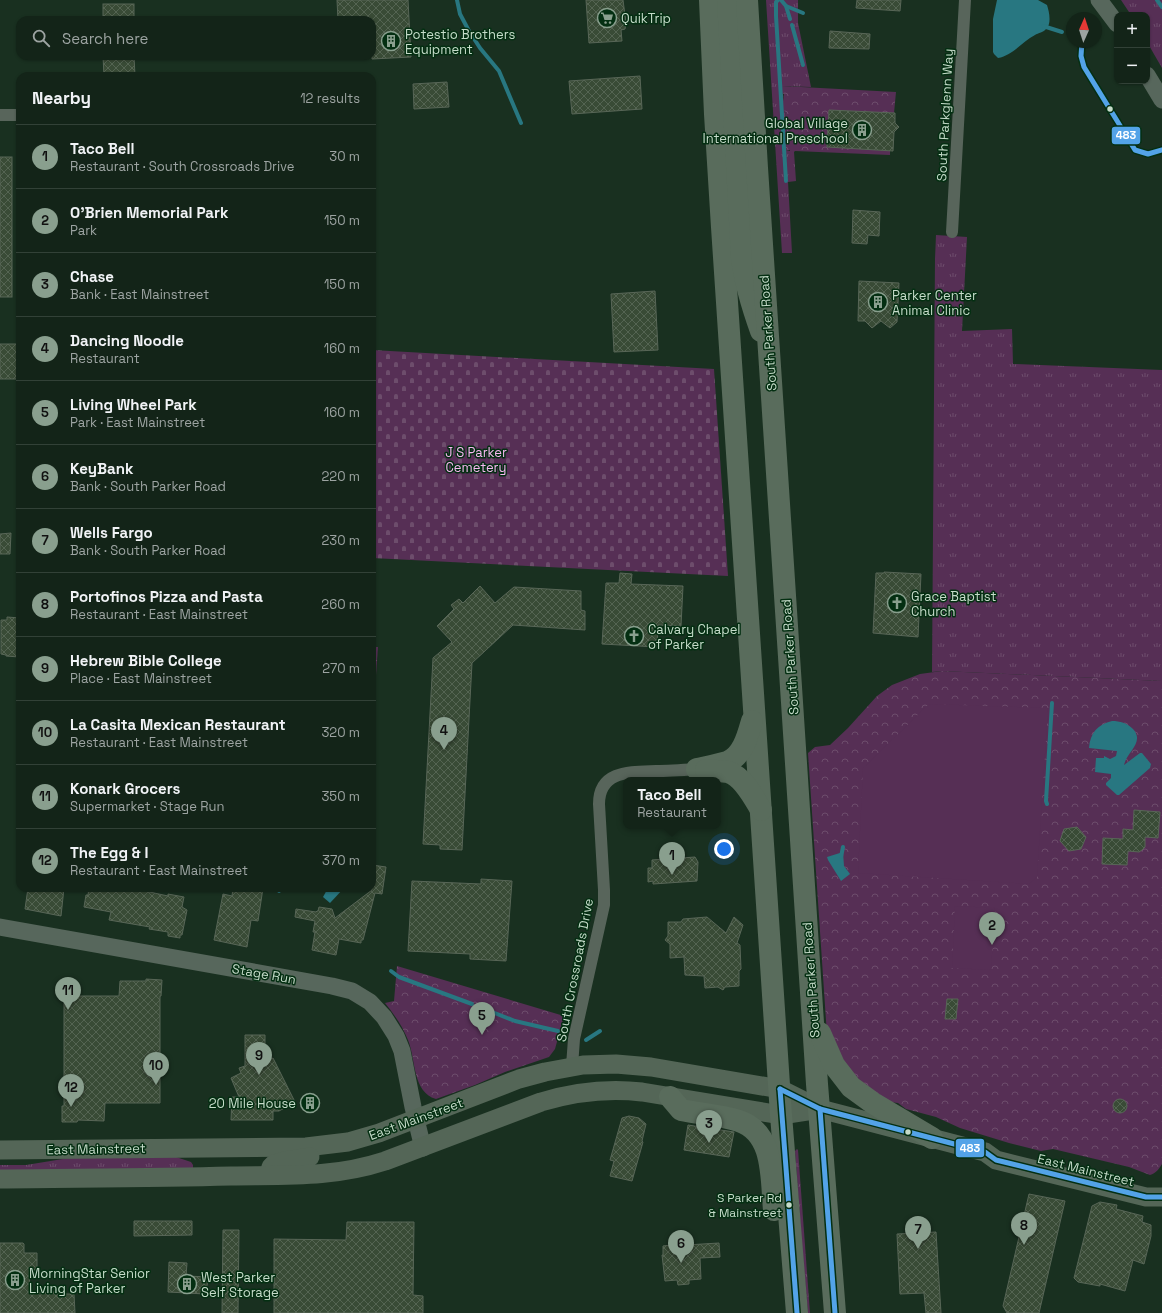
<!DOCTYPE html>
<meta charset="utf-8">
<style>
:root{--surface:#132418;--page:#203025;--text:#f1f3f6;--muted:#9da4a2;--line:#324137;--accent:#899f8e}
body{margin:0;font-family:"Space Grotesk",sans-serif;background:var(--page);color:var(--text)}
.controls{position:absolute;right:12px;top:12px;display:grid;overflow:hidden;border-radius:8px;box-shadow:0 1px 3px #0004}
.controls button{width:36px;height:36px;display:grid;place-items:center;padding:0;border:0;border-bottom:1px solid var(--line);background:var(--surface);color:var(--text);font:20px sans-serif}
.compass{position:absolute;left:1066px;top:12px;width:36px;height:36px;border-radius:50%;background:var(--surface);box-shadow:0 1px 3px #0004;rotate:3deg}
.you{position:absolute;left:724px;top:849px;width:14px;height:14px;margin:-10px;border:3px solid #fff;border-radius:50%;background:#1a73e8;box-shadow:0 0 0 6px #1a73e833}
.badge{display:grid;place-items:center;width:26px;height:26px;border-radius:50%;background:var(--accent);color:#111;font-size:13px;font-weight:700}
.pin{position:absolute;translate:-50% -33px;filter:drop-shadow(0 1px 2px #0008)}
.pin::after{content:'';position:absolute;top:21px;width:14px;height:12px;background:inherit;clip-path:polygon(0 0,100% 0,50% 100%)}
.popup{position:absolute;left:623px;top:777px;width:98px;height:52px;box-sizing:border-box;display:grid;place-content:center;border-radius:8px;background:var(--surface);filter:drop-shadow(0 1px 3px #0005);font-size:13px;white-space:nowrap;color:var(--muted)}
.popup b{font-size:15px;color:var(--text)}
.popup::after{content:'';position:absolute;left:50%;top:100%;margin-left:-8px;border:8px solid transparent;border-top-color:var(--surface)}
.list{margin:0;padding:0;list-style:none}
h2{display:flex;justify-content:space-between;align-items:center;height:52px;margin:0;padding:0 16px;font-size:17px}
h2 small{font-size:13px;font-weight:400;color:var(--muted)}
.list li{display:grid;grid-template-columns:26px 1fr auto;gap:12px;align-items:center;box-sizing:border-box;height:64px;padding:0 16px;border-top:1px solid var(--line)}
.list b{display:block;font-size:15px;white-space:nowrap}
.list p{margin:0;font-size:13px;white-space:nowrap;color:var(--muted)}
.list em{font-size:13px;font-style:normal;color:var(--muted)}
.icon{flex:none;width:22px;height:22px;fill:none;stroke:currentColor;stroke-width:2;stroke-linecap:round;stroke-linejoin:round}
.map{position:relative;flex:none;width:1162px;height:1313px;overflow:hidden}
.search{position:absolute;background:var(--surface);box-shadow:0 1px 3px #0004;left:16px;top:16px;width:360px;height:44px;display:flex;align-items:center;gap:10px;box-sizing:border-box;padding:0 14px;border-radius:12px;color:var(--muted);font-size:15px}
.panel{position:absolute;background:var(--surface);box-shadow:0 1px 3px #0004;left:16px;top:72px;width:360px;height:820px;border-radius:12px}
.map>svg:first-child{display:block}
.grass{fill:url(#grass-tufts)}
.cemetery{fill:url(#cemetery-stones)}
.park{fill:url(#park-crowns)}
.pitch{fill:#562f55}
.water{fill:#287781}
.lines{fill:none;stroke-linecap:round;stroke-linejoin:round}
.stream{stroke:#287781;stroke-width:4}
.building{fill:url(#building-cross-hatch);stroke:#586657}
.street{stroke:#58655b;stroke-width:12}
.secondary{stroke:#57675c;stroke-width:17}
.primary{stroke:#546657;stroke-width:19}
.highway{stroke:#596c5c;stroke-width:22}
.bus-1-casing{stroke:#042f12;stroke-width:8}
.bus-1{stroke:#53a3e8;stroke-width:5}
.bus-dot{fill:#c5dbc9;stroke:#042f12;stroke-width:1.5}
.labels{text-anchor:middle;dominant-baseline:central;stroke-width:3;stroke-linejoin:round;paint-order:stroke}
.bus-label{font-size:12px;fill:#c5dbc9;stroke:#042f12;text-anchor:end}
.poi-label{font-size:13px;fill:#c5dbc9;stroke:#042f12;text-anchor:start}
.street-label{font-size:13px;fill:#c5dbc9;stroke:#042f12}
.park-label{font-size:13px;fill:#f8b8f2;stroke:#042f12}
.line-badge{stroke:#042f12;stroke-width:1.5}
.badge-label{font-size:11px;text-anchor:middle;font-weight:bold;fill:#fff}
</style>
<div class="map">
<svg width="1162" height="1313" viewBox="0 0 1162 1313">
<defs>
<pattern id="grass-tufts" width="24" height="20" patternUnits="userSpaceOnUse"><rect width="24" height="20" fill="#562f55"/><path d="M3 7l-1-3M5 7V3M7 7l1-3M15 17l-1-3M17 17v-4M19 17l1-3" fill="none" stroke="#6d4d6c"/></pattern>
<pattern id="cemetery-stones" width="16" height="16" patternUnits="userSpaceOnUse"><rect width="16" height="16" fill="#562f55"/><path d="M2 7V4a2 2 0 0 1 4 0v3zM10 15v-3a2 2 0 0 1 4 0v3z" fill="#6d4d6c"/></pattern>
<pattern id="park-crowns" width="20" height="18" patternUnits="userSpaceOnUse"><rect width="20" height="18" fill="#562f55"/><path d="M2 6a3 3 0 1 1 6 0M12 15a3 3 0 1 1 6 0" fill="none" stroke="#6d4d6c"/></pattern>
<pattern id="building-cross-hatch" width="8" height="8" patternUnits="userSpaceOnUse"><rect width="8" height="8" fill="#394b36"/><path d="M0 0l8 8M0 8l8-8" fill="none" stroke="#546452"/></pattern>
</defs>
<rect width="100%" height="100%" fill="#193020"/>
<!-- grass -->
<g class="grass">
<path d="M766,0H798V23L811,87L782,86L784,101L783,102V110H785L786,120H784V128H786V150L794,152L796,181L788,182L792,253H782Z"/>
<path d="M1121,0H1162V68L1147,42V15H1131Z"/>
<path d="M936,235L967,237L962,331L1012,329L1013,364L1162,370V681L942,671L932,672L935,259Z"/>
<path d="M797,1149L798,1150L810,1313H808L802,1247L795,1151Z"/>
<path d="M176,1157L191,1162L193,1165V1168L0,1171V1165H26L69,1158Z"/>
</g>
<!-- cemetery -->
<path class="cemetery" d="M372,350L714,369L728,576L372,558Z"/>
<!-- park -->
<g class="park">
<path d="M782,86L896,92L894,113L829,110L827,147L890,151V155L795,151L794,152H790V150H786L785,136H787L786,128H784V120L786,119L785,111L783,110L782,101H784V94L782,93Z"/>
<path d="M372,647H378L375,689L372,688Z"/>
<path d="M942,671L1162,681V1164C1159,1169 1156,1173 1150,1175L1129,1167L1053,1149L1041,1151L1009,1143L960,1128L936,1117L906,1109L898,1103L890,1102L854,1079L827,1035L808,753L815,747L830,745L848,728L877,696L892,685L920,674Z"/>
<path d="M397,966L564,1016L555,1049L549,1057L505,1072L475,1085L436,1099C412,1092 416,1059 408,1040C403,1027 394,1014 385,1003L394,1001Z"/>
</g>
<!-- pitch -->
<g class="pitch">
<path d="M929,704L1048,708L1037,877L1029,884L858,873L863,768Z"/>
<path d="M955,906L995,908L991,970L952,968Z"/>
</g>
<!-- water -->
<g class="water">
<path d="M997,0H1038L1047,5C1049,11 1052,24 1046,29C1044,32 1038,33 1035,35C1022,42 1013,55 998,58L994,54L993,52V19Z"/>
<path d="M1112,721C1120,721 1127,723 1133,729C1145,742 1127,752 1124,765L1140,753H1142L1151,764L1150,768L1119,795H1117L1106,785V783L1111,778V774L1095,772L1096,758H1104V756L1110,759L1116,756L1117,751L1089,748C1090,733 1098,724 1112,721Z"/>
<path d="M843,852L844,866L850,874L841,881L828,860L827,857Z"/>
<path d="M328,888H344L330,903L323,897Z"/>
</g>
<g class="lines">
<!-- stream -->
<g class="stream">
<path d="M457,0L460,14L469,31L480,48L499,71L521,123"/>
<path d="M778,0L776,2V16L786,181"/>
<path d="M781,0L786,6L790,19"/>
<path d="M1157,0L1162,7"/>
<path d="M786,6L803,13"/>
<path d="M792,25L803,65"/>
<path d="M1043,26L1062,32"/>
<path d="M1047,804L1046,801L1052,703"/>
<path d="M841,857L843,847"/>
<path d="M277,888L279,891"/>
<path d="M391,971L399,977L472,1004"/>
<path d="M477,1006L515,1021L558,1031"/>
<path d="M586,1040L600,1031"/>
</g>
</g>
<!-- building -->
<g class="building">
<path d="M337,0H408L411,57L372,59V20H338Z"/>
<path d="M586,0H623L626,23L625,29L621,30L622,41L589,43Z"/>
<path d="M857,0H901L900,11L856,8Z"/>
<rect x="103" y="4" width="31" height="16"/>
<path d="M830,31L870,34L869,49L829,48Z"/>
<path d="M103,56H134L135,76H104Z"/>
<path d="M640,76L642,109L572,114L569,81Z"/>
<path d="M447,82L449,107L414,109L413,84Z"/>
<path d="M829,110L895,113V123L899,127L894,132L893,151L827,147Z"/>
<rect x="0" y="157" width="12" height="140"/>
<path d="M853,210L880,212L879,236L868,235L867,244L852,243Z"/>
<path d="M859,281L899,283L897,322L890,328L881,321L872,328L865,321H858Z"/>
<path d="M655,291L658,350L614,352L611,294Z"/>
<rect x="0" y="344" width="20" height="35"/>
<path d="M11,533L10,554H0V534Z"/>
<path d="M884,572L921,574L918,637L873,633L876,573H884Z"/>
<path d="M620,573L632,574L631,584L683,586L681,626L658,625L657,647L602,644L606,583H619Z"/>
<path d="M480,586L495,603L514,587L581,591V610L585,611V630L513,625L472,663L462,850L440,849V845L423,844L433,658L452,642L437,626L454,609L451,605L459,599L463,603Z"/>
<path d="M7,617L20,618L19,657L6,656V655L1,654V620H7Z"/>
<path d="M1134,810L1160,812L1158,838L1145,837V847L1142,850L1139,852L1128,851L1127,865L1102,864L1103,838L1123,839V829L1133,830Z"/>
<path d="M1077,827L1086,837L1081,849L1069,851L1060,841L1064,829Z"/>
<path d="M695,857L698,862L697,881L653,884V881L648,882V868H652V860Z"/>
<path d="M372,865L386,867L382,894L375,893L363,940H361V943L339,939L336,955L312,950L315,932H313L315,921L295,917L296,909L316,912L317,911H318L319,907L332,909L335,918L372,890Z"/>
<path d="M481,879L512,881L506,961L470,959V954L408,951L412,881L481,884Z"/>
<path d="M28,888H64L61,916L25,909Z"/>
<path d="M89,888H136V889L168,896V894L184,897L182,907L187,910L182,935H180V938L168,936V932L149,929L150,927L109,920L111,912L84,907L86,895H88Z"/>
<path d="M233,888H263L258,921L251,920L247,947L214,940L223,894L232,896Z"/>
<path d="M707,917L726,933L734,917L743,925L737,943L740,945L741,969L739,971V986L725,987L723,990L718,987L705,988L704,976L685,975L684,957L670,958V944L665,940L668,936V922H681L683,919Z"/>
<path d="M146,979L162,980L161,996H160V1103H105L104,1121L78,1120L77,1122H62V1106H64V996H119L120,981H146Z"/>
<path d="M947,999H958L956,1019H945Z"/>
<path d="M245,1035H265V1062L273,1058L295,1102L279,1111H273V1120H231L232,1097H239L231,1078L241,1073L239,1068L245,1066Z"/>
<path d="M311,1095L318,1105L309,1111L302,1101Z"/>
<circle cx="1120" cy="1106" r="7"/>
<path d="M629,1116L639,1118L646,1124L642,1141L643,1142L632,1181L610,1176L614,1161L610,1160L622,1118Z"/>
<path d="M688,1125L734,1132L729,1157L684,1150Z"/>
<path d="M1029,1194L1065,1201L1039,1313H1007L1003,1306Z"/>
<path d="M1100,1202L1117,1205L1116,1209L1143,1216L1142,1222L1151,1225V1236L1144,1264L1133,1260L1125,1291L1100,1284V1286L1078,1282L1074,1278L1092,1206Z"/>
<path d="M134,1221H192V1235L134,1236Z"/>
<path d="M347,1222H414L413,1295L423,1296V1313H274V1239L346,1240Z"/>
<path d="M223,1230H239L238,1313H222Z"/>
<path d="M936,1232L941,1313H926L924,1293L900,1294L897,1234Z"/>
<path d="M0,1243H23L24,1244V1253H37V1270H29L30,1293L57,1292V1294H74L75,1313H0Z"/>
<path d="M686,1243V1245L719,1243L720,1257L700,1258L701,1279L689,1280V1284L678,1285L677,1280L665,1281L662,1255H663V1246Z"/>
<path d="M169,1262L187,1263L186,1276L209,1277L205,1294L168,1292Z"/>
</g>
<g class="lines">
<!-- street -->
<g class="street">
<path d="M0,115H20"/>
<path d="M952,232L965,0"/>
<path d="M572,1066L574,1039L604,905V890L599,804C599,770 631,772 656,771C669,771 683,770 697,769"/>
</g>
<!-- secondary -->
<g class="secondary">
<path d="M1099,0L1117,24"/>
<path d="M1147,75L1162,100"/>
<path d="M0,927L332,986L352,991L370,1002L384,1017L396,1036L402,1051L413,1107L423,1148"/>
</g>
<!-- primary -->
<g class="primary">
<path d="M0,1150L306,1147L348,1142L379,1133L519,1079L545,1072L583,1065L616,1064L651,1067L780,1089L820,1109L985,1152L996,1160L1146,1197H1162"/>
<path d="M269,1175L271,1167L274,1164L284,1161L310,1157"/>
<path d="M0,1179C77,1178 154,1178 231,1176C286,1175 333,1178 385,1161L541,1102C574,1092 607,1088 642,1092L781,1115L820,1109"/>
</g>
<!-- highway -->
<g class="highway">
<path d="M710,0L715,114L722,227L781,1115L797,1313"/>
<path d="M728,0L742,258C745,283 752,306 761,331"/>
<path d="M747,0L757,168L817,1084L835,1313"/>
<path d="M697,769C706,767 717,765 727,762C743,756 748,735 752,721"/>
<path d="M706,770C713,771 721,771 728,772C743,776 754,798 761,810"/>
<path d="M820,1033L834,1065L851,1087L873,1103L932,1138"/>
<path d="M670,1097L681,1110C700,1114 721,1115 739,1121C775,1133 771,1179 774,1210"/>
</g>
<!-- bus-1 casing -->
<g class="bus-1-casing">
<g id="bus-1">
<path d="M1082,42L1081,56L1084,67L1135,150L1148,154L1162,150"/>
<path d="M780,1089L820,1109L985,1152L996,1160L1146,1197H1162"/>
<path d="M780,1089L797,1313"/>
<path d="M820,1109L835,1313"/>
</g>
</g>
<!-- bus-1 -->
<use href="#bus-1" class="bus-1"/>
</g>
<!-- icons -->
<defs>
<g id="supermarket-ring" transform="scale(1)"><circle r="9.5" fill="#042f12" stroke="#899f8e" stroke-width="1.5"/><path d="M-6-5.5h2.5l.6 2H6L4.5 2H-2.5L-4.4-4H-6ZM-1.5 3.2a1.3 1.3 0 1 0 .1 0ZM3 3.2a1.3 1.3 0 1 0 .1 0Z" fill="#899f8e"/></g>
<g id="building-ring" transform="scale(1)"><circle r="9.5" fill="#042f12" stroke="#899f8e" stroke-width="1.5"/><path d="M-4-6H4V6H1V3H-1V6H-4ZM-2.5-4.3h1.7v1.8h-1.7ZM.8-4.3h1.7v1.8H.8ZM-2.5-1h1.7V.8h-1.7ZM.8-1h1.7V.8H.8Z" fill="#899f8e"/></g>
<g id="church-ring" transform="scale(1)"><circle r="9.5" fill="#042f12" stroke="#899f8e" stroke-width="1.5"/><path d="M-1.2-6h2.4v3.5h3.3v2.4h-3.3V6h-2.4V-.1h-3.3v-2.4h3.3Z" fill="#899f8e"/></g>
</defs>
<g fill-rule="evenodd">
<use href="#supermarket-ring" x="607" y="18"/>
<use href="#building-ring" x="391" y="41"/>
<use href="#building-ring" x="862" y="130"/>
<use href="#building-ring" x="878" y="302"/>
<use href="#church-ring" x="897" y="603"/>
<use href="#church-ring" x="634" y="636"/>
<use href="#building-ring" x="310" y="1103"/>
<use href="#building-ring" x="15" y="1280"/>
<use href="#building-ring" x="187" y="1284"/>
</g>
<!-- markers -->
<g class="bus-dot">
<circle cx="1110" cy="109" r="3.5"/>
<circle cx="908" cy="1132" r="3.5"/>
<circle cx="789" cy="1205" r="3.5"/>
</g>
<g class="labels">
<!-- bus labels -->
<g class="bus-label">
<text x="782" y="1198">S Parker Rd<tspan x="782" dy="15">&amp; Mainstreet</tspan></text>
</g>
<!-- poi labels -->
<g class="poi-label">
<text x="621" y="18">QuikTrip</text>
<text x="405" y="34">Potestio Brothers<tspan x="405" dy="15">Equipment</tspan></text>
<text x="848" y="123" text-anchor="end">Global Village<tspan x="848" dy="15">International Preschool</tspan></text>
<text x="892" y="295">Parker Center<tspan x="892" dy="15">Animal Clinic</tspan></text>
<text x="911" y="596">Grace Baptist<tspan x="911" dy="15">Church</tspan></text>
<text x="648" y="629">Calvary Chapel<tspan x="648" dy="15">of Parker</tspan></text>
<text x="296" y="1103" text-anchor="end">20 Mile House</text>
<text x="29" y="1273">MorningStar Senior<tspan x="29" dy="15">Living of Parker</tspan></text>
<text x="201" y="1277">West Parker<tspan x="201" dy="15">Self Storage</tspan></text>
</g>
<!-- street labels -->
<g class="street-label">
<text transform="translate(945 115) rotate(-87)">South Parkglenn Way</text>
<text transform="translate(768 333) rotate(-94)">South Parker Road</text>
<text transform="translate(790 657) rotate(-94)">South Parker Road</text>
<text transform="translate(575 970) rotate(-79)">South Crossroads Drive</text>
<text transform="translate(264 974) rotate(10)">Stage Run</text>
<text transform="translate(811 980) rotate(-94)">South Parker Road</text>
<text transform="translate(416 1119) rotate(-20)">East Mainstreet</text>
<text transform="translate(96 1149) rotate(-1)">East Mainstreet</text>
<text transform="translate(1086 1170) rotate(14)">East Mainstreet</text>
</g>
<!-- park labels -->
<g class="park-label">
<text x="476" y="452">J S Parker<tspan x="476" dy="15">Cemetery</tspan></text>
</g>
</g>
<g class="line-badge">
<rect x="1111" y="126" width="30" height="19" rx="4" fill="#53a3e8"/>
<rect x="955" y="1138" width="30" height="20" rx="4" fill="#53a3e8"/>
</g>
<g class="badge-label">
<text x="1126" y="139">483</text>
<text x="970" y="1152">483</text>
</g>
</svg>
<div class="controls">
<button>+</button>
<button>−</button>
</div>
<svg class="compass" viewBox="-18 -18 36 36"><path d="M0-13l5 13h-10z" fill="#e53935"/><path d="M0 13l5-13h-10z" fill="#9da4a2"/></svg>
<div class="you"></div>
<div class="pin badge" style="left:672px;top:875px">1</div>
<div class="popup"><b>Taco Bell</b>Restaurant</div>
<div class="pin badge" style="left:992px;top:945px">2</div>
<div class="pin badge" style="left:709px;top:1143px">3</div>
<div class="pin badge" style="left:444px;top:750px">4</div>
<div class="pin badge" style="left:482px;top:1035px">5</div>
<div class="pin badge" style="left:681px;top:1263px">6</div>
<div class="pin badge" style="left:918px;top:1249px">7</div>
<div class="pin badge" style="left:1024px;top:1245px">8</div>
<div class="pin badge" style="left:259px;top:1075px">9</div>
<div class="pin badge" style="left:156px;top:1085px">10</div>
<div class="pin badge" style="left:68px;top:1010px">11</div>
<div class="pin badge" style="left:71px;top:1107px">12</div>
<div class="search"><svg class="icon" aria-label="search" viewBox="0 0 24 24"><circle cx="10" cy="10" r="6"/><path d="M15 15l6 6"/></svg>Search here</div>
<section class="panel">
<h2>Nearby<small>12 results</small></h2>
<ul class="list">
<li><span class="badge">1</span><div><b>Taco Bell</b><p>Restaurant · South Crossroads Drive</p></div><em>30 m</em></li>
<li><span class="badge">2</span><div><b>O'Brien Memorial Park</b><p>Park</p></div><em>150 m</em></li>
<li><span class="badge">3</span><div><b>Chase</b><p>Bank · East Mainstreet</p></div><em>150 m</em></li>
<li><span class="badge">4</span><div><b>Dancing Noodle</b><p>Restaurant</p></div><em>160 m</em></li>
<li><span class="badge">5</span><div><b>Living Wheel Park</b><p>Park · East Mainstreet</p></div><em>160 m</em></li>
<li><span class="badge">6</span><div><b>KeyBank</b><p>Bank · South Parker Road</p></div><em>220 m</em></li>
<li><span class="badge">7</span><div><b>Wells Fargo</b><p>Bank · South Parker Road</p></div><em>230 m</em></li>
<li><span class="badge">8</span><div><b>Portofinos Pizza and Pasta</b><p>Restaurant · East Mainstreet</p></div><em>260 m</em></li>
<li><span class="badge">9</span><div><b>Hebrew Bible College</b><p>Place · East Mainstreet</p></div><em>270 m</em></li>
<li><span class="badge">10</span><div><b>La Casita Mexican Restaurant</b><p>Restaurant · East Mainstreet</p></div><em>320 m</em></li>
<li><span class="badge">11</span><div><b>Konark Grocers</b><p>Supermarket · Stage Run</p></div><em>350 m</em></li>
<li><span class="badge">12</span><div><b>The Egg &amp; I</b><p>Restaurant · East Mainstreet</p></div><em>370 m</em></li>
</ul>
</section>
</div>
